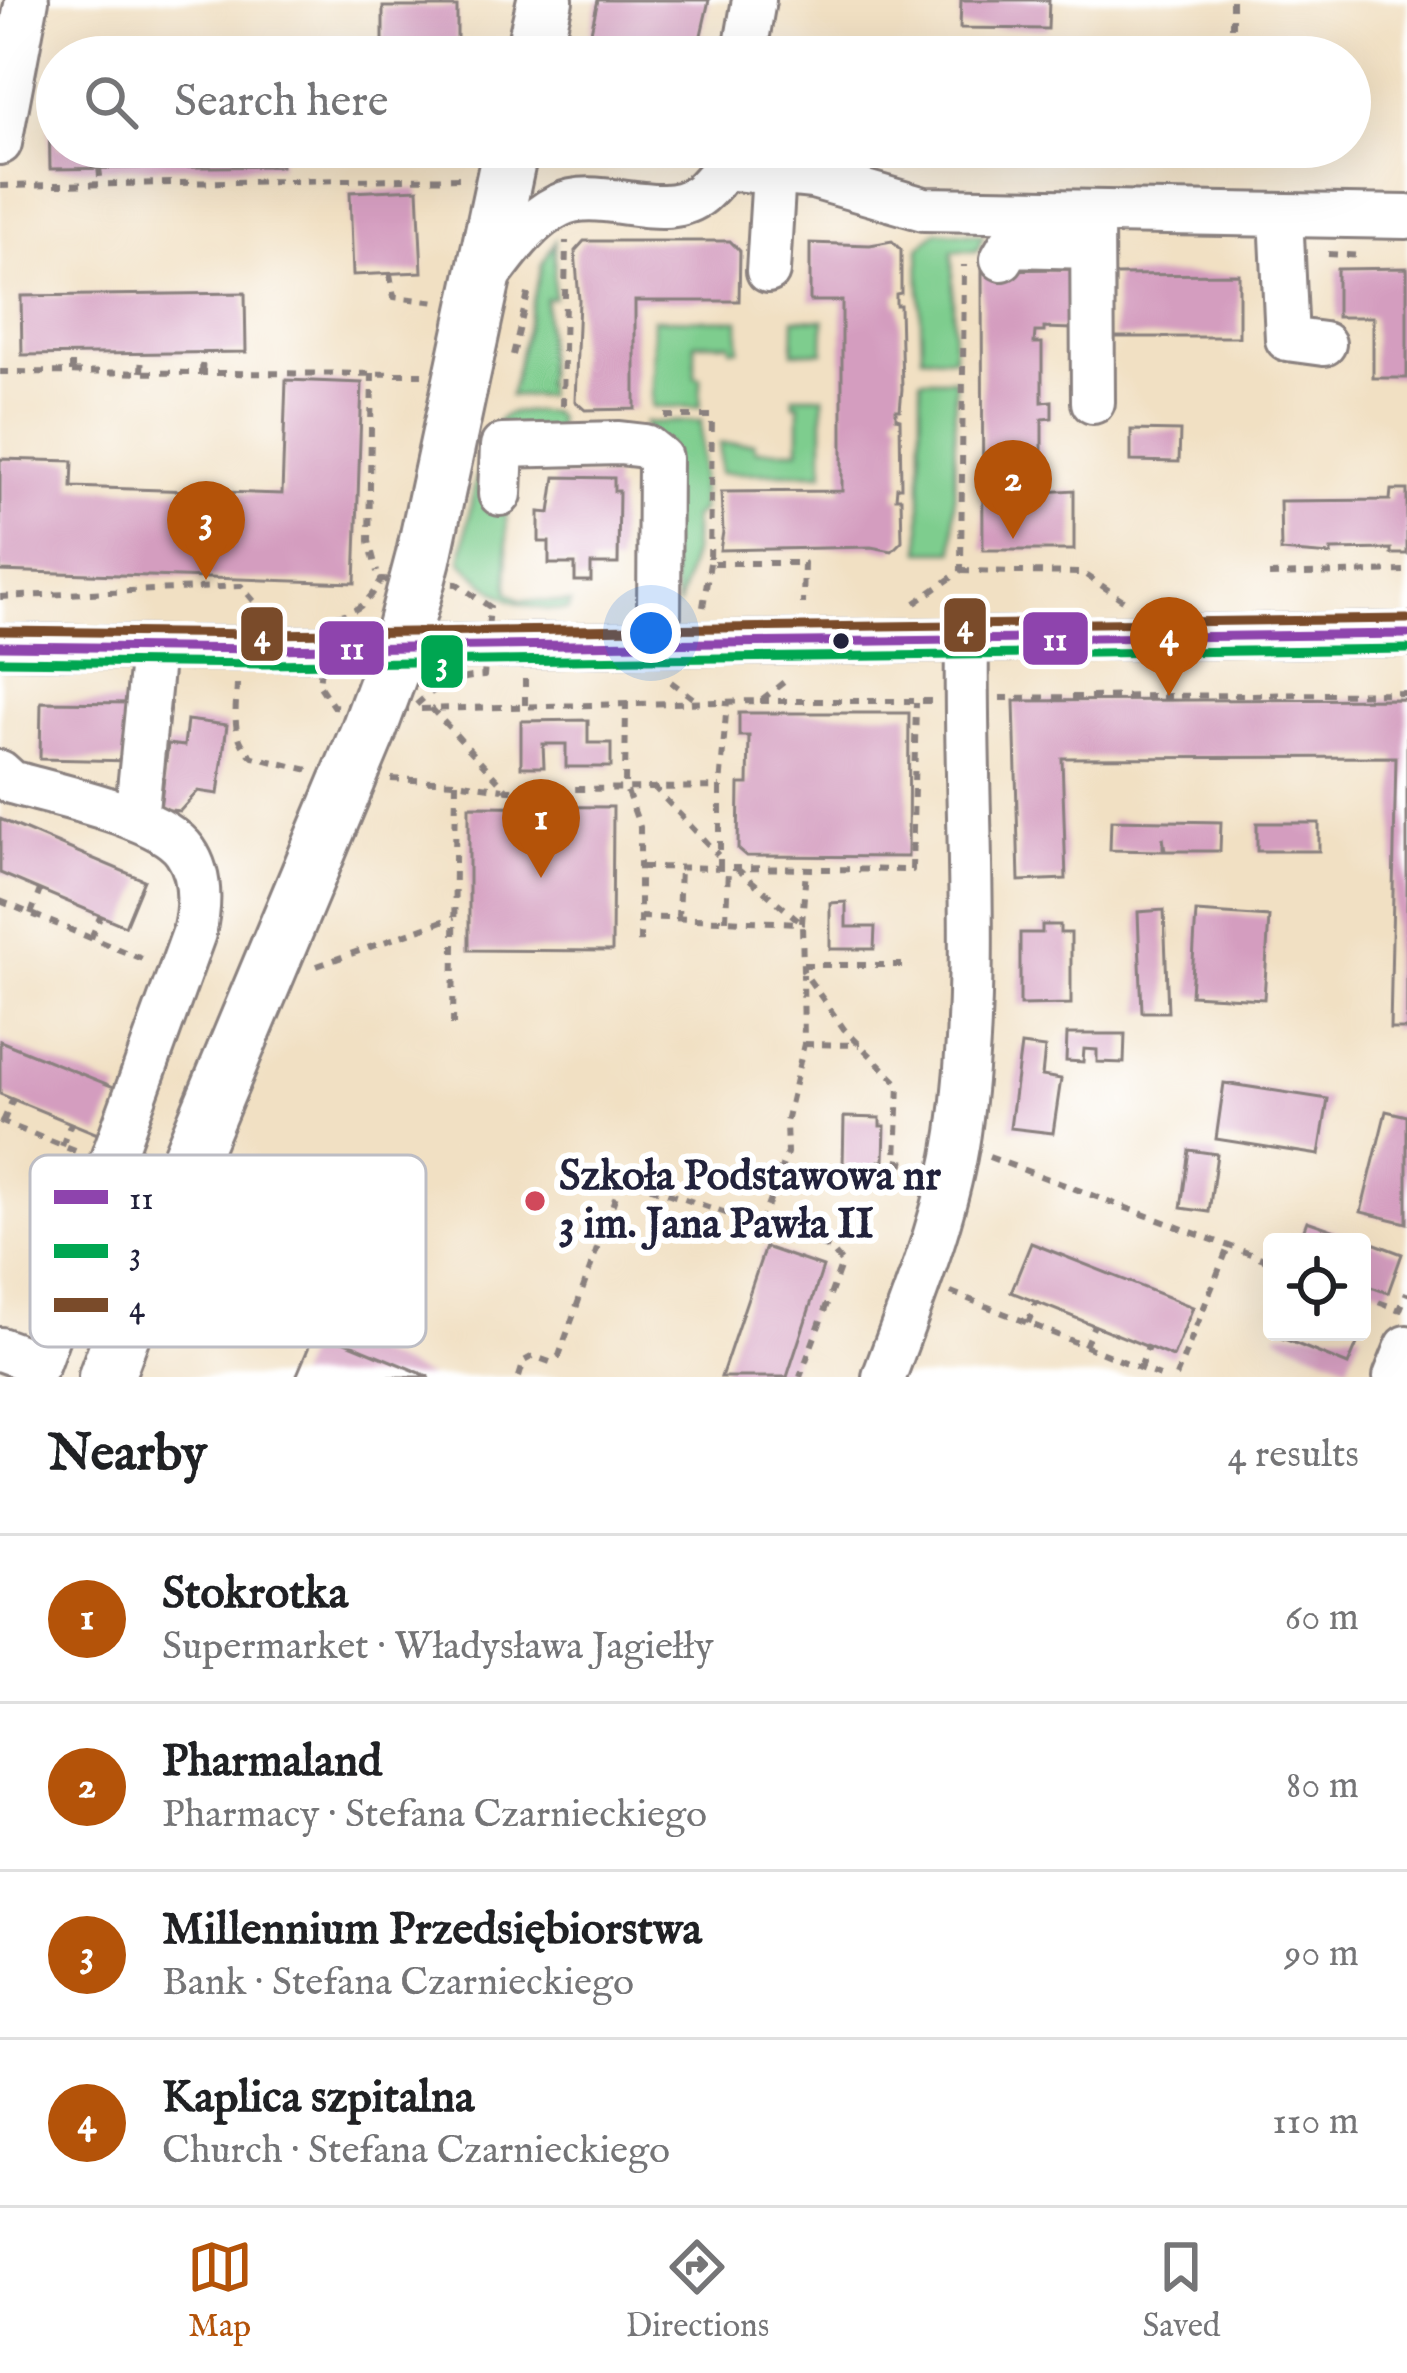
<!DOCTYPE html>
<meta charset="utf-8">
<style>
:root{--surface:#fff;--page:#f6f6f6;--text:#202124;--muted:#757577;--line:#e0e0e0;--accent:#b45309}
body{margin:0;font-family:"IM FELL English",serif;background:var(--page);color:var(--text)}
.controls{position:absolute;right:36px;bottom:36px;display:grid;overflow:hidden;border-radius:12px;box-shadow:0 12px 48px #0002}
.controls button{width:108px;height:108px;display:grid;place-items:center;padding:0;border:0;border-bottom:3px solid var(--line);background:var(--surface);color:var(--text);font:60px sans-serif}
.you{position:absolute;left:651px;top:633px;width:42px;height:42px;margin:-30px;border:9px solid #fff;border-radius:50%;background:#1a73e8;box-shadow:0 0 0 18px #1a73e833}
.badge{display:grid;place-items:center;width:78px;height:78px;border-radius:50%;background:var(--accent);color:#fff;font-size:39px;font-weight:700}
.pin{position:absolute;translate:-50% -99px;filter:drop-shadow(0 3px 6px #0008)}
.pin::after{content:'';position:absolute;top:63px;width:42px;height:36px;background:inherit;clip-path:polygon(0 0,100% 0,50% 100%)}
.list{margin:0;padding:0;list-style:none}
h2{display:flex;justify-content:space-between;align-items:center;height:156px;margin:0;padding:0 48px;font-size:51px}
h2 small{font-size:39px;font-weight:400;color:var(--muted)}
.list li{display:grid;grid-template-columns:78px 1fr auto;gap:36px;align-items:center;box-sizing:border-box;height:168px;padding:0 48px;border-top:3px solid var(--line)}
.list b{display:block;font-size:45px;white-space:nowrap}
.list p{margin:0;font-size:39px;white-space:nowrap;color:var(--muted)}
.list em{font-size:39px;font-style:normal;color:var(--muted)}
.icon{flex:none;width:66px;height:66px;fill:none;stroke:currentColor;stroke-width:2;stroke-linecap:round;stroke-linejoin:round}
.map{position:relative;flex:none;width:1407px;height:1377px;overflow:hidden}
.search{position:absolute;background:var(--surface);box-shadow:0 12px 48px #0002;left:36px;right:36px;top:36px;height:132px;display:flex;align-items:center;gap:30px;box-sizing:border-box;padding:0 42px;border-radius:66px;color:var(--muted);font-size:45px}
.sheet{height:828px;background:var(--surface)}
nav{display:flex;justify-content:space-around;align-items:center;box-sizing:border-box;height:168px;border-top:3px solid var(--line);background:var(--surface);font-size:33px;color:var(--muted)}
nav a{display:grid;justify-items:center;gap:6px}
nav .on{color:var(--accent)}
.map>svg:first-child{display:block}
.green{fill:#7ecd8e;stroke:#507864;stroke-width:3}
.building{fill:#d49dbf}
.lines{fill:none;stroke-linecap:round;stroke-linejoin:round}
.minor-casing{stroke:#8a817f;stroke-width:48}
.major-casing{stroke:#8a817f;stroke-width:60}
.path{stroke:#8a817f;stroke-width:6;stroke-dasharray:9 9;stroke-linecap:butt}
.minor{stroke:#fff;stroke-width:42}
.major{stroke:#fff;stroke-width:54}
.bus-1-casing{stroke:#fff;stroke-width:18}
.bus-2-casing{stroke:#fff;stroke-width:18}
.bus-3-casing{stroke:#fff;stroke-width:18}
.bus-1{stroke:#8e44ad;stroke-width:9}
.bus-2{stroke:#00a651;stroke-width:9}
.bus-3{stroke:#7a4b2a;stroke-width:9}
.bus-dot{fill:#22223b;stroke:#fff;stroke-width:4.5}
.poi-dot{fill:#d1495b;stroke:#fff;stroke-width:4.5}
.labels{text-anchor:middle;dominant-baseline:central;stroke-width:12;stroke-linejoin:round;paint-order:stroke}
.poi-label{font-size:42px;font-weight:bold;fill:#22223b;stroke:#fff;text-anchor:start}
.key{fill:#fff;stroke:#bdbdc4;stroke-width:3}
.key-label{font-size:33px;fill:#22223b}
.line-badge{stroke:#fff;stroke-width:4.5}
.badge-label{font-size:33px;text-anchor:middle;font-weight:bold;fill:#fff}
</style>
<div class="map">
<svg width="1407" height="1377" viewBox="0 0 1407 1377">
<rect width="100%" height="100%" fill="#fff"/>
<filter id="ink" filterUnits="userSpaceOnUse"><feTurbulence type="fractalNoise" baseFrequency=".00833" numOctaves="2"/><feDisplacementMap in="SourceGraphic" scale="24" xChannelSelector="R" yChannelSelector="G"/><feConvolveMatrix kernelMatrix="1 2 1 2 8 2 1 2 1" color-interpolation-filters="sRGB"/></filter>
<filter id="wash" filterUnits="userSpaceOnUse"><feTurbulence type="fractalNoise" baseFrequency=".004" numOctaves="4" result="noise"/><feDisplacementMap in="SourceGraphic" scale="48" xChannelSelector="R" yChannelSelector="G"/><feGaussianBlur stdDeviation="2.7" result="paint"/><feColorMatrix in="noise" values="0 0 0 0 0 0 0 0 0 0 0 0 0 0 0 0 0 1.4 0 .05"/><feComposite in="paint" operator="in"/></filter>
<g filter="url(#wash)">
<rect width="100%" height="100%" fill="#f1e0c3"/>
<!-- green -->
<g class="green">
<path d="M937,231L983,235L977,251H952L954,357L922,356L919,248Z"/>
<path d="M555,242L554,298L546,299V396H510L542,264Z"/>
<path d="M653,319L739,320V349H731L730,343H695V377L701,378L700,407H652Z"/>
<path d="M794,319L824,320L823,352H793Z"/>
<path d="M921,379H955L954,551H921Z"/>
<path d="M793,396H823V473H720V444L754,443L755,450H799V404H794Z"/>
<path d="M551,412L557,417V432L504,431L508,592L520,600L571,603L568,610C518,611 495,596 461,561C467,531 479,431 504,416C516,409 537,412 551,412Z"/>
<path d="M701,421V511L693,518V552L678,607L645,423Z"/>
</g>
<g id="blocks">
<!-- building -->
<g class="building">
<path d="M598,0H709L696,57H581L584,44L588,45Z"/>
<path d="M961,0H1049L1048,29L960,28Z"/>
<rect x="383" y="7" width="74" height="50"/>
<path d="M49,112H57V147H281V166L50,169Z"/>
<path d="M933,147H1048V157L933,155Z"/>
<path d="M418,189L422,272L353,275L350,192Z"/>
<path d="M584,241H730L740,251L739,301H635V409L585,410L575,401L579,300L575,251Z"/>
<path d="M892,241L901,250V293L896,294V305H900L902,389L900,410H896V418L900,419L901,487H897L896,498H901L902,541L892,551L871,547L720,550L723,532L721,492L842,491V301H810V243L870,245Z"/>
<path d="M1407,268V378H1373V317H1337V269Z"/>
<path d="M1073,269V329L1044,328V332H1035L1034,343H1042V402L1052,401V418L1042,419V476H1035V487H1045V492L1074,490V550H983L982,270Z"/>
<path d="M1239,274V337H1114L1115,275Z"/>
<path d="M245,293L246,352L22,355L21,296Z"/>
<path d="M286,380L362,383L355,583L0,571V459L73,461L72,487L282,494Z"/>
<path d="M1131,430L1180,431L1179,462L1131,461Z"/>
<path d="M555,477L614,478V491H619L618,564H591V581H575V564H549V542H539V512L550,513Z"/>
<path d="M1391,490H1407V554H1391V549L1331,550V555L1281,551L1280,501L1390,500Z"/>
<path d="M1407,699V1029H1390L1396,757L1062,758L1066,879L1019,881L1014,701Z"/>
<path d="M41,702L133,703L132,761L40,759Z"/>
<path d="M739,713H909L908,857L746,856L738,849L739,784H748L749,736H739Z"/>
<path d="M187,720L227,725L218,794L198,791L180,811L160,809L168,744L184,746Z"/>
<path d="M588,720V743H611V767H566V744H543L544,767H521V721Z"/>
<path d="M469,806L613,807L612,951L469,950Z"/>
<path d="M0,819L144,880L125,926L0,873Z"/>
<path d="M1111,820L1221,822L1220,851H1165L1163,837V851L1110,850Z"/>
<rect x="1257" y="823" width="62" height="28"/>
<path d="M846,902V927H875L874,949H830V903Z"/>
<path d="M1164,910L1168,1012H1142L1138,912Z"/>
<path d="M1196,912L1269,917L1264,999L1191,995Z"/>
<path d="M1042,925H1060V933H1071V1004L1020,1005V933H1042Z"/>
<path d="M1067,1034H1125L1124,1063L1097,1062V1050L1084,1049L1083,1062L1066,1061Z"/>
<path d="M0,1041L119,1089L100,1135L0,1094Z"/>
<path d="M1021,1045L1045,1048L1042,1076L1061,1079L1053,1133L1010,1128Z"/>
<path d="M1224,1083L1328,1099L1319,1155L1216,1139Z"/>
<path d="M1386,1111L1407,1116V1223L1361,1212Z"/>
<path d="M844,1117L880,1118V1126H885L884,1161H879V1169L843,1168Z"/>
<path d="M1189,1150L1217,1154L1209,1212L1181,1208Z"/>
<path d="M1307,1221L1344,1234L1341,1242H1299Z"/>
<path d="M1362,1239L1402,1254L1388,1293L1362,1284Z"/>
<path d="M1031,1243L1193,1307L1173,1357L1011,1292Z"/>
<path d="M765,1247L823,1267L787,1377H721Z"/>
<path d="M316,1330L430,1377H296Z"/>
<path d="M1278,1332H1362L1348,1365L1277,1336Z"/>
</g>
</g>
</g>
<g filter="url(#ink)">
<use href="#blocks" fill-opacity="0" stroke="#8a817f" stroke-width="3"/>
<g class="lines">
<!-- minor casing -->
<g class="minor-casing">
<g id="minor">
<path d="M744,57L754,0"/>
<path d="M0,143L27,0"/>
<path d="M728,147L725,168L813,177L924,209L1407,217"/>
<path d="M1092,212L1093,402"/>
<path d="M1281,215L1287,339L1324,344"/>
<path d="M1002,259L1010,245L1092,247"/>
<path d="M768,271L774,173"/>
<path d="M485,281C505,255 527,221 558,206C599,185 659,223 698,196C708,189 716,177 725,168"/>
<path d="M500,494L502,446L619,443L645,446L660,458L659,616"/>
<path d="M0,646L265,649L1407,634"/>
<path d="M0,772L11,782C54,795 160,815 185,851C202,875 200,907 194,933L38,1363L0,1349"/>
<path d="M136,819L153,650"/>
<path d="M884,1377C913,1297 947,1217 959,1133C982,970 964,803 967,640"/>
<path d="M1395,1377L1407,1347"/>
</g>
</g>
<!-- major casing -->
<g class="major-casing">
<g id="major">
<path d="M532,57L545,0"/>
<path d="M106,1377L167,1213L368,732L400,646L423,559L511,147"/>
</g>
</g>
<!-- path -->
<g class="path">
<path d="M1232,0V57"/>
<path d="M1232,147V154"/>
<path d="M99,168L101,184"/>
<path d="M561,169V147"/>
<path d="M0,186L464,178"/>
<path d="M1328,254L1362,256"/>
<path d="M390,274L394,297L438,302"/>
<path d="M513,355L530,286"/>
<path d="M0,372L422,374"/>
<path d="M72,372V355"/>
<path d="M141,372L142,354"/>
<path d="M202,373L203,353"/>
<path d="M372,373L369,541L377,572"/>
<path d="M563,406L566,241"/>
<path d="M665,416H712L710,563H804L803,604"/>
<path d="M961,571L1083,573L1123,600"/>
<path d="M1269,575L1407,571"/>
<path d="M381,580L457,584L490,607L484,676C454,677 434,687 412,709L333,706L319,685L327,617C355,615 368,604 381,580Z"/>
<path d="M0,597L241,586L265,614"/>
<path d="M915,603L961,571L964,265"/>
<path d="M703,607L710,563"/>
<path d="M671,682L694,699"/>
<path d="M237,684C236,712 230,737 253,757L309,770"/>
<path d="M1000,698L1407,693"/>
<path d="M760,701H931"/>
<path d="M626,702L625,786L640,827V947"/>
<path d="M525,705V679"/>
<path d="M431,708L507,790L720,787"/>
<path d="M421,709L760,701L789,678"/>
<path d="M391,779L456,782L503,789"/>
<path d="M653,786L718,855"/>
<path d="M642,867L912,870L916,703"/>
<path d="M720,868V787L727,701"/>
<path d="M736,868L802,923L803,971L844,1029L899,1084L896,1161L917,1165"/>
<path d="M0,901L147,961"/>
<path d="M31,914L40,890"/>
<path d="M640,917L802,923L806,869"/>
<path d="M678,919L680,868"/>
<path d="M726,920L728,868"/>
<path d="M91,938L101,915"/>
<path d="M803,965H906"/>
<path d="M317,966L454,917"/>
<path d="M453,1025L456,782"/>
<path d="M804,1044L860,1045"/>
<path d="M0,1121L80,1153"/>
<path d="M3,1122L13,1099"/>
<path d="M62,1146L71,1123"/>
<path d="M989,1157L1272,1262"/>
<path d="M761,1224L787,1153L786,1122L804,1044L803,974"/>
<path d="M951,1292L1162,1377"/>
<path d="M1362,1296L1400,1310"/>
<path d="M1399,1312L1407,1292"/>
<path d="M1028,1323L1036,1302"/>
<path d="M1085,1346L1094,1325"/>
<path d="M1140,1368L1148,1347"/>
<path d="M519,1377L524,1361L533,1356L550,1362L559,1356L620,1184L631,1181L830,1248L842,1263L800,1377"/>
<path d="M1176,1377L1229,1245"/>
</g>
<!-- minor -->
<use href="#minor" class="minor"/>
<!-- major -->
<use href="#major" class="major"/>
<!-- bus-1 casing -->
<g class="bus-1-casing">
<path id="bus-1" d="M0,646L265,649L1407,634"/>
</g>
<!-- bus-2 casing -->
<g class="bus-2-casing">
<path id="bus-2" d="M0,661L265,664L1407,649"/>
</g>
<!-- bus-3 casing -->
<g class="bus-3-casing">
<path id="bus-3" d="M0,631L265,634L1407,619"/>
</g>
<!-- bus-1 -->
<use href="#bus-1" class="bus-1"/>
<!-- bus-2 -->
<use href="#bus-2" class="bus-2"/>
<!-- bus-3 -->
<use href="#bus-3" class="bus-3"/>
</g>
</g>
<!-- markers -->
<circle class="bus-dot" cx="841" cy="641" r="10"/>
<circle class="poi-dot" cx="535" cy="1201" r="12"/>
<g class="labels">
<!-- poi labels -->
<g class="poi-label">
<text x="559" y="1177">Szkoła Podstawowa nr<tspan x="559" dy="48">3 im. Jana Pawła II</tspan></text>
</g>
</g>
<!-- legend -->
<rect x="30" y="1155" width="396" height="192" rx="18" class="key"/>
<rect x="54" y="1190" width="54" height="14" fill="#8e44ad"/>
<rect x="54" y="1244" width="54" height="14" fill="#00a651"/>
<rect x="54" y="1298" width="54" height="14" fill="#7a4b2a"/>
<g class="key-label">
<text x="129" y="1209">11</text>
<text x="129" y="1263">3</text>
<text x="129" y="1317">4</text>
</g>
<g class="line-badge">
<rect x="942" y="596" width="46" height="58" rx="12" fill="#7a4b2a"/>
<rect x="239" y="605" width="46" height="58" rx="12" fill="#7a4b2a"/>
<rect x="1021" y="610" width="69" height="57" rx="12" fill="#8e44ad"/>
<rect x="317" y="619" width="69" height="58" rx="12" fill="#8e44ad"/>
<rect x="419" y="633" width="46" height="57" rx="12" fill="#00a651"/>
</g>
<g class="badge-label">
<text x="965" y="636">4</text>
<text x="262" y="646">4</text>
<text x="1055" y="650">11</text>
<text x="352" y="659">11</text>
<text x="442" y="673">3</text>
</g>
</svg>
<div class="controls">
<button><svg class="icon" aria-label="locate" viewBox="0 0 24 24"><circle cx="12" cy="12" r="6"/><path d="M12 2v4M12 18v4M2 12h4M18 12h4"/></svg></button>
</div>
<div class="you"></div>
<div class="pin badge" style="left:541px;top:878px">1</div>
<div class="pin badge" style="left:1013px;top:539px">2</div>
<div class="pin badge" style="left:206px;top:580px">3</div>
<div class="pin badge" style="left:1169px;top:696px">4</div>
<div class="search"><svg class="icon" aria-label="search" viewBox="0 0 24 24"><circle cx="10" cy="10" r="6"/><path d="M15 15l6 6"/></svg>Search here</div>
</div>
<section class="sheet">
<h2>Nearby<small>4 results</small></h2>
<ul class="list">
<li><span class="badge">1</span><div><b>Stokrotka</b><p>Supermarket · Władysława Jagiełły</p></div><em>60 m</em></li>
<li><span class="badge">2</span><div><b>Pharmaland</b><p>Pharmacy · Stefana Czarnieckiego</p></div><em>80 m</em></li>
<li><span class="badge">3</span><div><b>Millennium Przedsiębiorstwa</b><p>Bank · Stefana Czarnieckiego</p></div><em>90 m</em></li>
<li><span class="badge">4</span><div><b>Kaplica szpitalna</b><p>Church · Stefana Czarnieckiego</p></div><em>110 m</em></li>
</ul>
</section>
<nav>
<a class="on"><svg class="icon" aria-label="map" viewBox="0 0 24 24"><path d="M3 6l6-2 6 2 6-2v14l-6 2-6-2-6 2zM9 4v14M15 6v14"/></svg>Map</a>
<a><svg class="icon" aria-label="directions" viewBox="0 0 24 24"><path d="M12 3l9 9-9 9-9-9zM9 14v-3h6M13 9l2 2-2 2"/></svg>Directions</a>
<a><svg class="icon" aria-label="saved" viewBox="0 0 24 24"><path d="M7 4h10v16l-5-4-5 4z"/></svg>Saved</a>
</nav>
